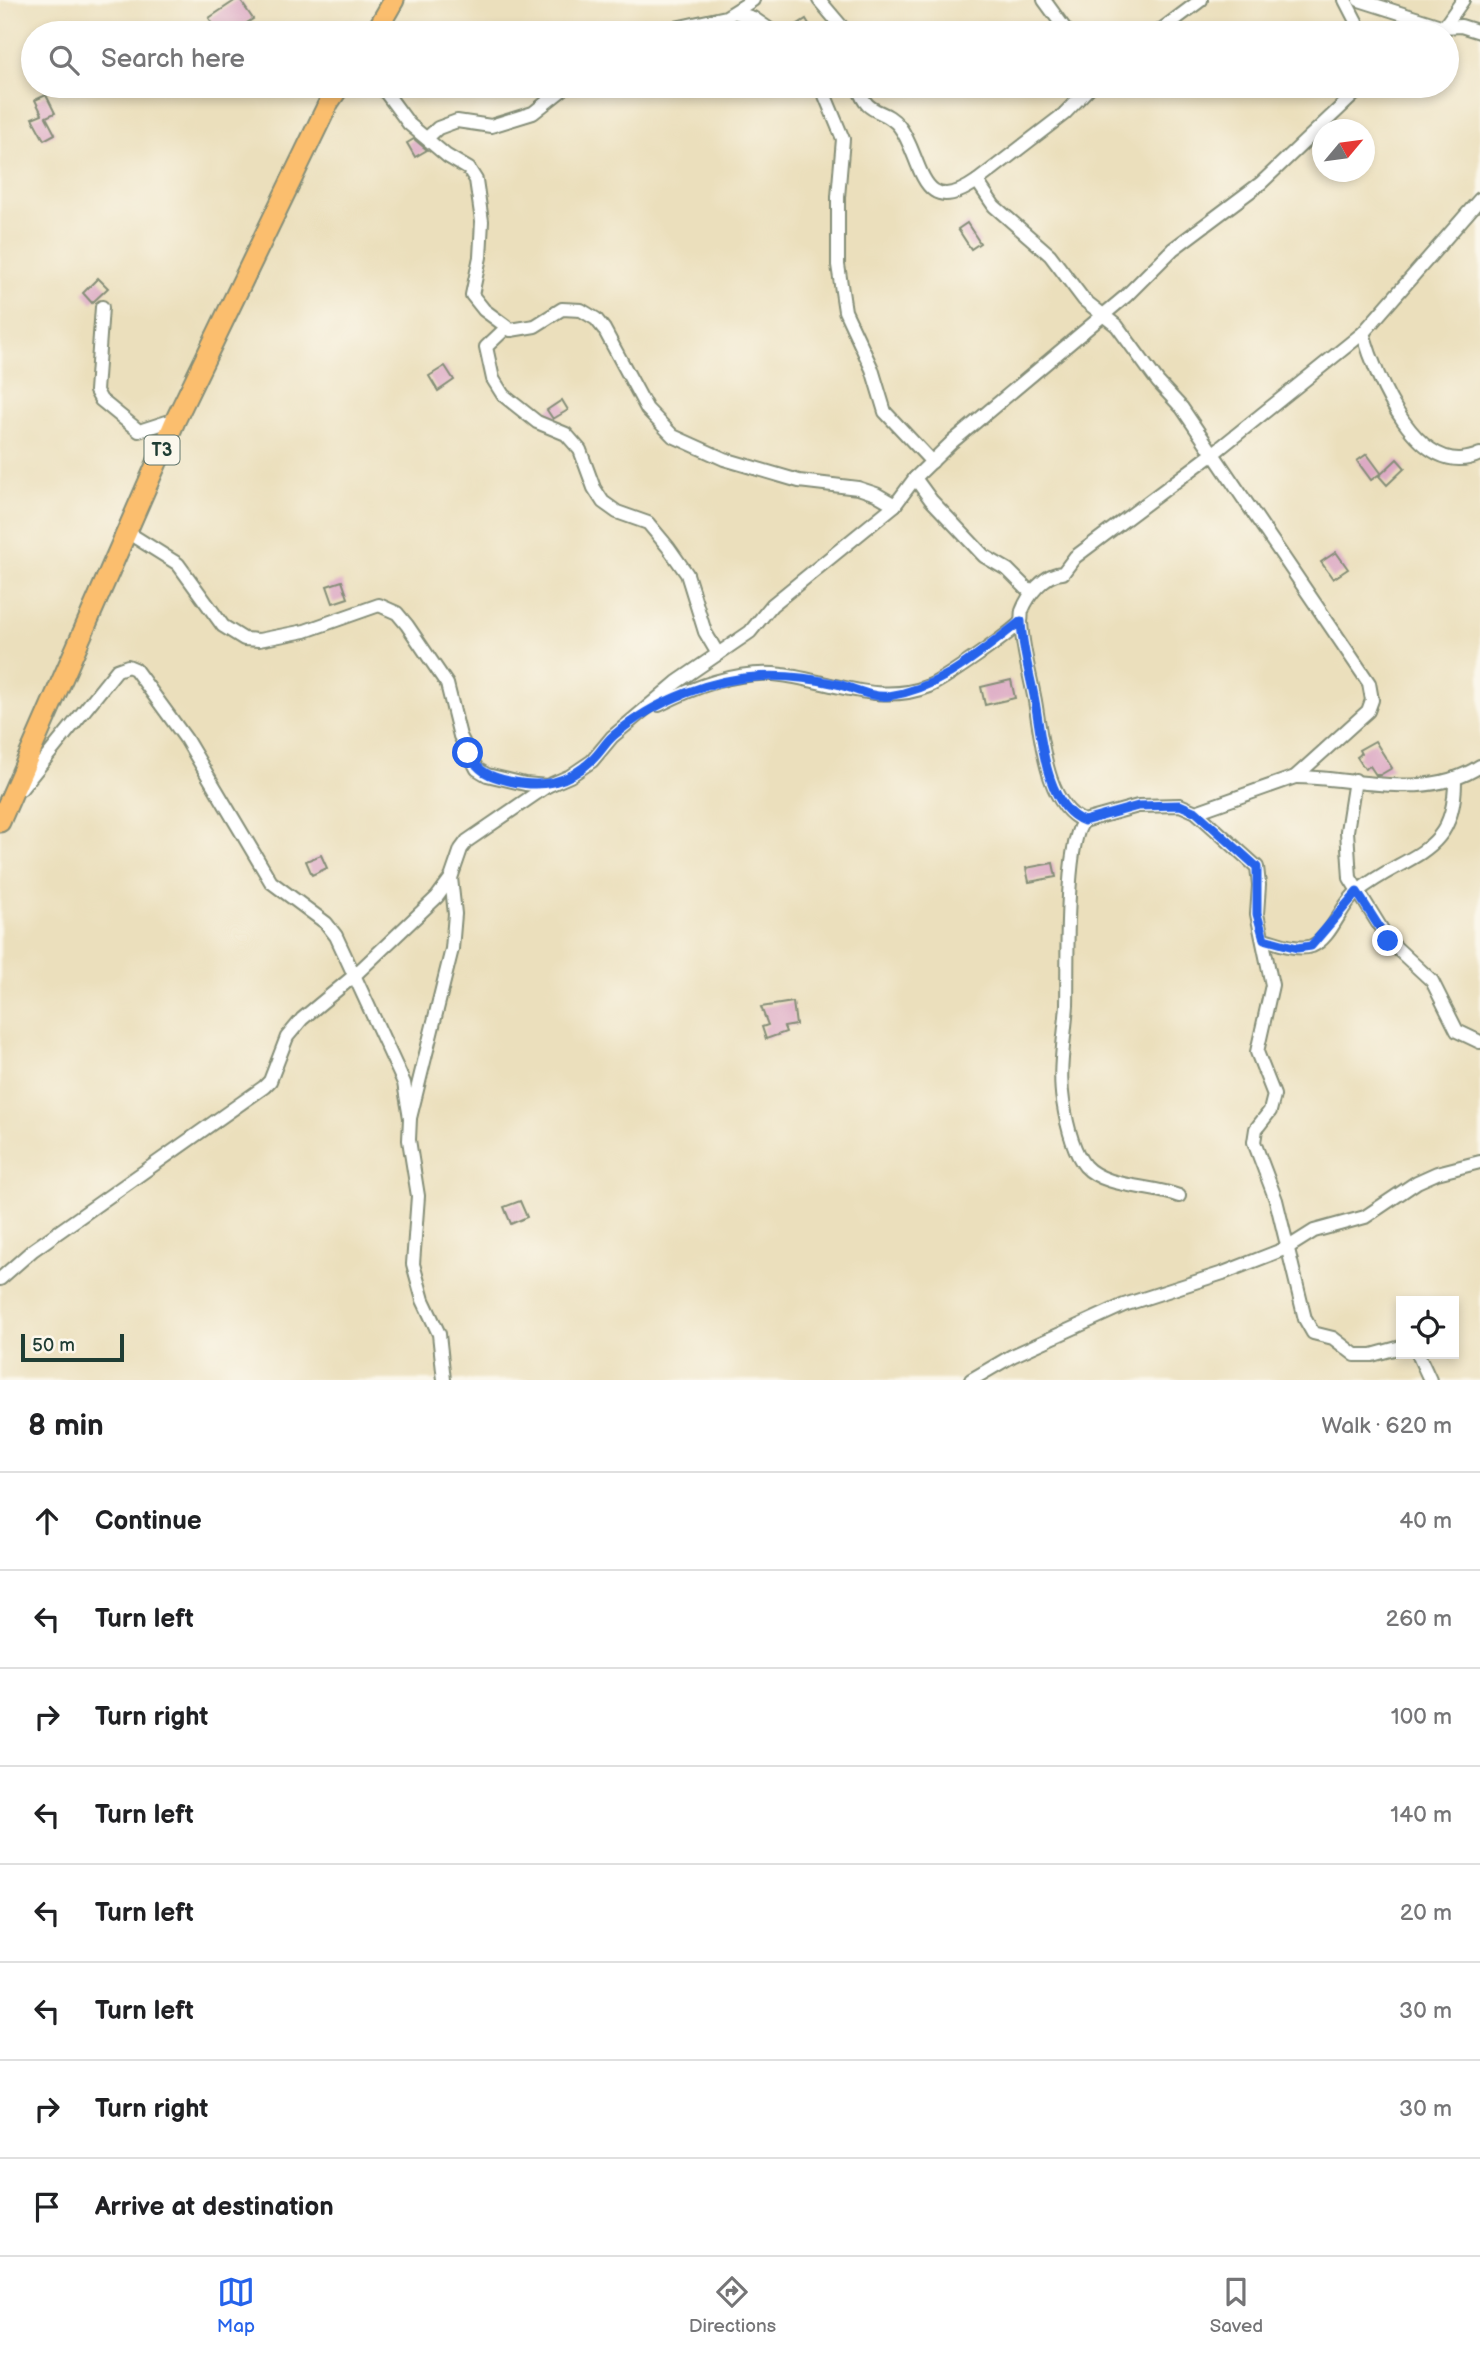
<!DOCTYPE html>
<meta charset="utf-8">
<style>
:root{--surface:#fff;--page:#f6f6f6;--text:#202124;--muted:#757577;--line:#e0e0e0;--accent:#2563eb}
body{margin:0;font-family:"Balsamiq Sans",sans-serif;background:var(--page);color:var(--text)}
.controls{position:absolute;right:21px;bottom:21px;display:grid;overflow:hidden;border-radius:0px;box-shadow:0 4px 10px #0003}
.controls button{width:63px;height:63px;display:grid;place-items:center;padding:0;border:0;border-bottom:2px solid var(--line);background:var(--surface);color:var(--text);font:35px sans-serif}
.compass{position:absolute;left:1312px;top:119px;width:63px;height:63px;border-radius:50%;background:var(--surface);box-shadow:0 4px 10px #0003;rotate:61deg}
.scale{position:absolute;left:21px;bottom:18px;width:103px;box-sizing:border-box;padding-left:7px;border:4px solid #1f3d34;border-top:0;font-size:19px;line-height:24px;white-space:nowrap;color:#1f3d34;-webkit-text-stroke:5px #fbf7ec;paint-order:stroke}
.stop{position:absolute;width:21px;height:21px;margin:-16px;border:5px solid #2563eb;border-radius:50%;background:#fff}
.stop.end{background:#2563eb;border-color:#fff;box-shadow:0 2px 7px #0008}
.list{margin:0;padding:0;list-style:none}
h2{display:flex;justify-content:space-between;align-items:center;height:91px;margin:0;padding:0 28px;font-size:30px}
h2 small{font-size:23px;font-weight:400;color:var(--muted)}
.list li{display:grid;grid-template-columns:46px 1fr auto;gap:21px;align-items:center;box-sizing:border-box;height:98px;padding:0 28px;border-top:2px solid var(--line)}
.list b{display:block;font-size:26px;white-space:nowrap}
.list em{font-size:23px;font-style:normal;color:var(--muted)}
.icon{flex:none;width:38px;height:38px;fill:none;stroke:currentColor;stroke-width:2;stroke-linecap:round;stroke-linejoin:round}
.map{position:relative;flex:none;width:1480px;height:1380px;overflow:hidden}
.search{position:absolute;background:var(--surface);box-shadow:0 4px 10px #0003;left:21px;right:21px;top:21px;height:77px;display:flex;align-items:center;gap:18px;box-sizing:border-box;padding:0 24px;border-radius:38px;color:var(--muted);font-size:26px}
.sheet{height:875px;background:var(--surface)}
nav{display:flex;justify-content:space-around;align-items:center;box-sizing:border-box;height:98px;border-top:2px solid var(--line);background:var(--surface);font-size:19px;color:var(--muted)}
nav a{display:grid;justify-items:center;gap:4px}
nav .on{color:var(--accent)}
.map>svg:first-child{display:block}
.building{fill:#ddaac4}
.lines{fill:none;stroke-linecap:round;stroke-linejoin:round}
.minor-casing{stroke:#858e78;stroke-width:16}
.trunk-casing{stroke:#858e78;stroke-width:23}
.minor{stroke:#fff;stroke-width:12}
.trunk{stroke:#fbbe6e;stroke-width:19}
.route{stroke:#2563eb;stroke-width:9}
.labels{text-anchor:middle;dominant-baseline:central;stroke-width:6;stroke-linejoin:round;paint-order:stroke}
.shield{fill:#fbf7ec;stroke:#61756b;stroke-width:2}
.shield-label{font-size:18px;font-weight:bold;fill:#1f3d34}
</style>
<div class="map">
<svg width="1480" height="1380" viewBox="0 0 1480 1380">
<rect width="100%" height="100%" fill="#fbf7ec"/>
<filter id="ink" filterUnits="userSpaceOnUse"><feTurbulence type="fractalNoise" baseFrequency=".0143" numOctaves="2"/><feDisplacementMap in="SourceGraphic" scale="14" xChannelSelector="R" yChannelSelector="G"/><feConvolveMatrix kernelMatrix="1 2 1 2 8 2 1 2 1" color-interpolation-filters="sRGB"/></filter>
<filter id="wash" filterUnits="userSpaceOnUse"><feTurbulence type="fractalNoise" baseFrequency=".00686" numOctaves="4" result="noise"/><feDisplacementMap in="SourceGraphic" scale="28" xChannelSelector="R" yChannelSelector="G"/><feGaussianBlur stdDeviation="1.57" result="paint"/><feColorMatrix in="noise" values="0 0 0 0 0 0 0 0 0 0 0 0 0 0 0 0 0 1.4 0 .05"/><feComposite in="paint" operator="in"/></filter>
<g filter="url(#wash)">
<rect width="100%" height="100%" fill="#ebdfbc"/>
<g id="blocks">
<!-- building -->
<g class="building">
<path d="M236,0H240L253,19L231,33H219L209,18Z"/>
<path d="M806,19L812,29L804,33H784Z"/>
<path d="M46,95L55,113L46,117L55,134L44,140L32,118L42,114L35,100Z"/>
<path d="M414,139L427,150L415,157L407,143Z"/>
<path d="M967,223L980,243L971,249L958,229Z"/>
<path d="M98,278L108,288L92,303L83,293Z"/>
<path d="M445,366L454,380L438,391L429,376Z"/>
<path d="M562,400L568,410L553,419L547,410Z"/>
<path d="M1367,454L1381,473L1371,480L1357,461Z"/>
<path d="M1397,459L1405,468L1387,485L1379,476Z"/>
<path d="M1336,552L1348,569L1333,579L1321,562Z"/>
<path d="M342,581L348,598L333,603L327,586Z"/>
<path d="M1011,680L1015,698L985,705L981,687Z"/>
<path d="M1375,741L1392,768L1380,775H1376L1370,766L1365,769L1357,757L1361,754L1359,750Z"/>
<path d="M321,855L327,868L312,875L306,861Z"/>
<path d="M1053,863L1056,877L1029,882L1026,868Z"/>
<path d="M793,1002L796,1025L784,1027L786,1032L766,1039L762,1027L768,1025L761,1007Z"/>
<path d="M520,1201L527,1217L511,1224L504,1207Z"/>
</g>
</g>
</g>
<g filter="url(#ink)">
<use href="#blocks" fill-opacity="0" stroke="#858e78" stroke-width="2"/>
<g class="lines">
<!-- minor casing -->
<g class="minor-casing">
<g id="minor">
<path d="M819,0L847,33"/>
<path d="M1044,0L1068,33"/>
<path d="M1345,0L1362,33"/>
<path d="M1359,0L1444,27L1461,26L1480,32"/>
<path d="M737,13L753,18L775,33"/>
<path d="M652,33L726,17L753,0"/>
<path d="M1157,33L1201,0"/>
<path d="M1431,33L1444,27L1463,0"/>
<path d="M381,86L409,124L447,156L469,169L476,180L482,221L480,257L472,295L484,310L511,330L535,326L562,309L581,310L596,319L604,329L647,409L673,436L724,459L799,481L858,488L876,494L895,505"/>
<path d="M821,86L843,139L838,197V265L845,311L872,369L885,412L932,462"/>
<path d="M858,86C867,118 883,106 899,126C923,156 918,222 977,181L1064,114L1091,86"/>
<path d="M427,138L438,128L457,121L491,126L533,113L567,86"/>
<path d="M977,181L994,206L1050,255L1084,300L1117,326L1158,382L1182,408L1369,683L1372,700L1368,711L1295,777L1196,812"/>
<path d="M102,307L96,391L101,400L139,431L176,419"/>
<path d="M511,330L506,328L486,347L493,379L503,395L537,422L566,434L580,450L594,488L603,502L617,512L648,523L668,547L687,574L705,632L718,654"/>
<path d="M1363,333C1376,378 1419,483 1480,454"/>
<path d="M915,478L931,500L984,556L1008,570L1031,593"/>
<path d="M127,532L178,564L223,626L244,639L259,640L305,631L379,605L397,613L407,625L447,684L460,736L477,769L487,775L525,784L547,786L570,776L592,761L612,737L677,682L750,632L772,605L895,505L915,478L952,442L1126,296L1173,249L1261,183L1363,86"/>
<path d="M1021,621C1022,648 1030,674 1035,701C1041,735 1046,807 1084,821L1138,806L1180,805L1196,812L1257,867L1259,885L1257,914L1272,985L1257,1052L1274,1095L1270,1111L1256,1129L1254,1142L1276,1200L1305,1319L1313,1333L1333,1338L1355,1355H1372L1401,1347"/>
<path d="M659,705C694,687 741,669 782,675C831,681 880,706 929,686C941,681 1017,630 1021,621C1022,618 1021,614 1022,611C1028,595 1045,573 1063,573L1075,557L1215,452L1363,333L1480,199"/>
<path d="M1295,777C1354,777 1426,802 1480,766"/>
<path d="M1355,780L1347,831L1350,878L1389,941L1432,981L1457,1031L1480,1042"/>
<path d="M21,789L117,670L128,666L135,669L186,739L271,882L326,923L336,936L404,1083L410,1118"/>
<path d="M1084,821C1064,841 1068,972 1067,1005C1065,1035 1058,1071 1063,1101C1066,1120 1072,1150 1085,1166C1105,1188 1151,1185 1179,1196"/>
<path d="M1264,939C1279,943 1297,951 1312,946C1332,938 1340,905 1357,892C1406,852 1456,858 1455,778"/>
<path d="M0,1279L33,1250L264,1087L270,1081L287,1037L302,1019L355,975L437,897L451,878L461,849L467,841L547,786"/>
<path d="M1418,1354L1430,1380"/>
<path d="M444,1380L439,1334L423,1300L413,1264L418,1196L409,1140L410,1118L452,949L455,914L451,878"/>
<path d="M971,1380L1012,1356L1124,1305L1223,1273L1287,1248L1314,1231L1365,1217L1417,1182L1437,1173L1480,1162"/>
</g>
</g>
<!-- trunk casing -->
<g class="trunk-casing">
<g id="trunk">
<path d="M375,33L394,0"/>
<path d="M0,822L176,419L329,102L340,86"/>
</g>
</g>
<!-- minor -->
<use href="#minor" class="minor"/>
<!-- trunk -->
<use href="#trunk" class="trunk"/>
</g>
</g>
<g class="lines" filter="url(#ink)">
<!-- route -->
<path class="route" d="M468,753C479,772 488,776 509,781C542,788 567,784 592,760C600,753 605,743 613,736C634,718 660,703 686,693C737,673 784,672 837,684C854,688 871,698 889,696C942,688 980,652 1021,621C1022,648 1030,674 1035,701C1041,735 1045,807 1084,821L1138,806L1180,805L1196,812L1257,867V914L1264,939L1297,948L1311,946L1357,892L1388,941"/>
</g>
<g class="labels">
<!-- shield labels -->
<rect class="shield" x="144.5" y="435.5" width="35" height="29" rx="5"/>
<g class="shield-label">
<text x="162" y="450">T3</text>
</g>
</g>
</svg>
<div class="controls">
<button><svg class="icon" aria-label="locate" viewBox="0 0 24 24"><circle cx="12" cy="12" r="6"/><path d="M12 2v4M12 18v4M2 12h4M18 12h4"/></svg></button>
</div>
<svg class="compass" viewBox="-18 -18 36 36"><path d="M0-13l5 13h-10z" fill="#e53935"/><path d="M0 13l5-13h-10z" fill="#757577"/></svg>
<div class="scale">50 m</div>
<div class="stop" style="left:468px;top:753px"></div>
<div class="stop end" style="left:1388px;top:941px"></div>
<div class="search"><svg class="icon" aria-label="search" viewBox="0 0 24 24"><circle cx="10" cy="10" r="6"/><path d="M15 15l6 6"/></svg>Search here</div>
</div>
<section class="sheet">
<h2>8 min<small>Walk · 620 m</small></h2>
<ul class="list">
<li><svg class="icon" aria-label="ahead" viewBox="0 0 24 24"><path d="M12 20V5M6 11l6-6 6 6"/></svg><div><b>Continue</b></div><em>40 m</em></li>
<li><svg class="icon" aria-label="left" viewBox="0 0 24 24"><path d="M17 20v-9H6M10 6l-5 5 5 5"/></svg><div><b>Turn left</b></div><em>260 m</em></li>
<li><svg class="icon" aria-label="right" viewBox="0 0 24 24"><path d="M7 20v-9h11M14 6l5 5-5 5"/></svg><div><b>Turn right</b></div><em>100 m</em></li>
<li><svg class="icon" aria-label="left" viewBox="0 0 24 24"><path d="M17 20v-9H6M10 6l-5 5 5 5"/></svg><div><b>Turn left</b></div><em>140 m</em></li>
<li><svg class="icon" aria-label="left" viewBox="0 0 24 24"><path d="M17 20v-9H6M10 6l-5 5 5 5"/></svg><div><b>Turn left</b></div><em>20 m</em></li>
<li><svg class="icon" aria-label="left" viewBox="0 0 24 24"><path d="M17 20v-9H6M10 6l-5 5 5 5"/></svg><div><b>Turn left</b></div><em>30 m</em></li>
<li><svg class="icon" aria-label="right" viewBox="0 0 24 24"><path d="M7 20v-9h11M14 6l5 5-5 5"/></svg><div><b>Turn right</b></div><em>30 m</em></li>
<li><svg class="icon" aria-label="arrive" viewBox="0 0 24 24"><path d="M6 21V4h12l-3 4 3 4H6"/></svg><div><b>Arrive at destination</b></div></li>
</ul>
</section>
<nav>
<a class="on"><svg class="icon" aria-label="map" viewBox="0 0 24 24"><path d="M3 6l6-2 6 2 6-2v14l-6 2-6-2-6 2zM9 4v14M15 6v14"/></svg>Map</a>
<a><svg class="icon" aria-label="directions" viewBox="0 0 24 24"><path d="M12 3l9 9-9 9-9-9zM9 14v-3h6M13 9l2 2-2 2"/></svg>Directions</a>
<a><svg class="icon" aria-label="saved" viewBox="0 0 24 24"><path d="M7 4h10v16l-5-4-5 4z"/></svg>Saved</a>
</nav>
